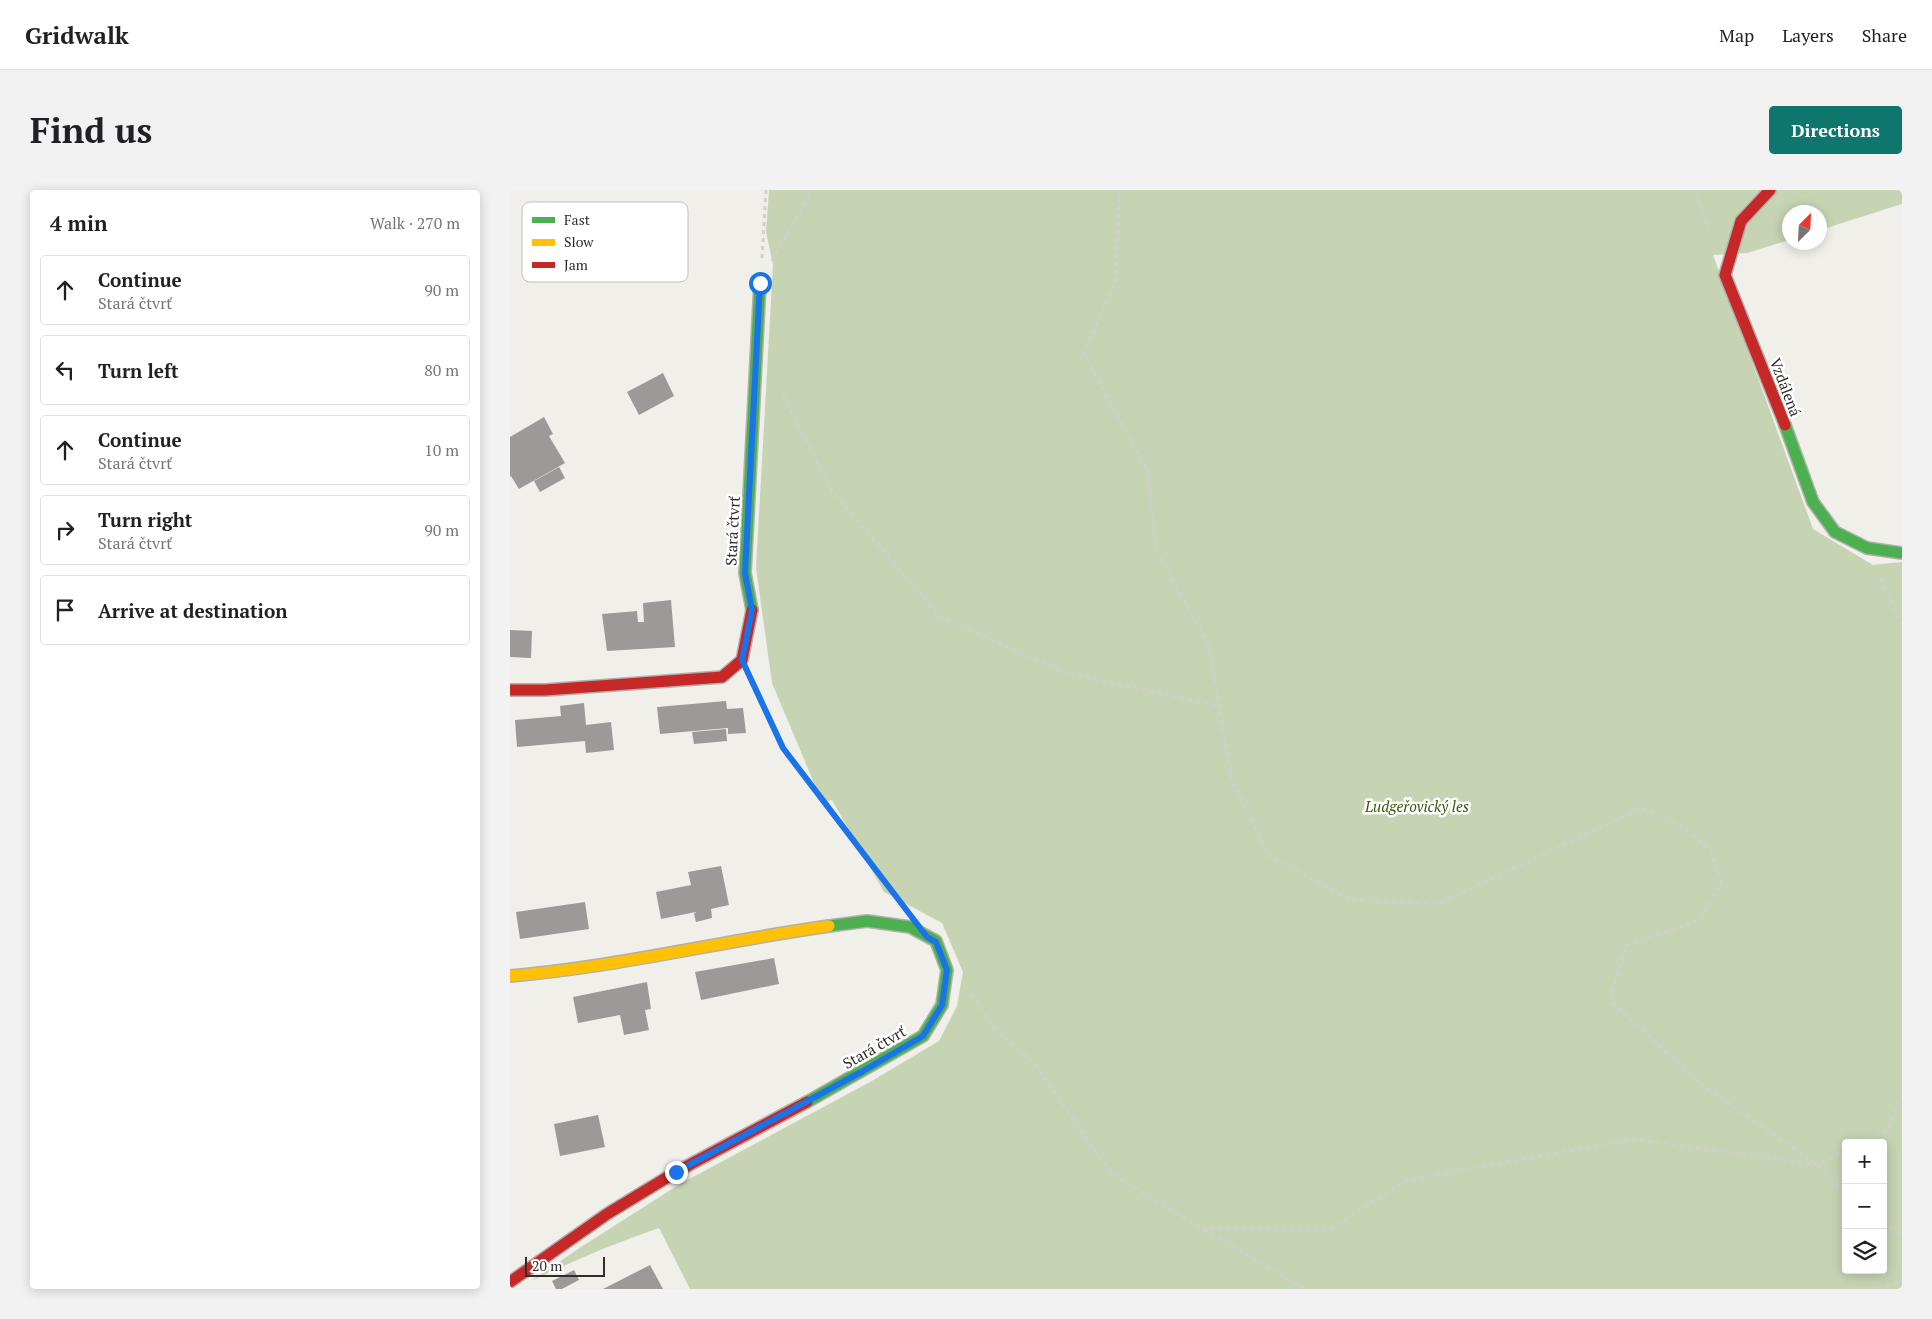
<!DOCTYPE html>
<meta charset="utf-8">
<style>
:root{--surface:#fff;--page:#f2f2f2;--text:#202124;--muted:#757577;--line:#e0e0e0;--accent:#0f766e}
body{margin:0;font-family:"PT Serif",serif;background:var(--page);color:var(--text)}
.controls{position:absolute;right:15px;bottom:15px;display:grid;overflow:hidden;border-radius:5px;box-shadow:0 2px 12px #0003}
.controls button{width:45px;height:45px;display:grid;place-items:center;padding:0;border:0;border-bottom:1px solid var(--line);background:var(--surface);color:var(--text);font:25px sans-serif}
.compass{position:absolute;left:1272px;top:15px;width:45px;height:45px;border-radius:50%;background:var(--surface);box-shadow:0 2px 12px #0003;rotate:24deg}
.scale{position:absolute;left:15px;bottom:12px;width:80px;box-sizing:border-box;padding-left:5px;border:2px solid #2f2d2a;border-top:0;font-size:14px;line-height:18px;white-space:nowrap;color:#2f2d2a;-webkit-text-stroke:4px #fff;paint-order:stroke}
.stop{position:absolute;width:15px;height:15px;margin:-11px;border:4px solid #1a73e8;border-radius:50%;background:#fff}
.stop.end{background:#1a73e8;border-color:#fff;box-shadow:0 1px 5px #0008}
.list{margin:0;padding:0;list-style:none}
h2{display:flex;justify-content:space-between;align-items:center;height:65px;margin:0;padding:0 20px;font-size:21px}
h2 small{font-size:16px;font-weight:400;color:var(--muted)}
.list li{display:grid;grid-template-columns:32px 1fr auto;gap:15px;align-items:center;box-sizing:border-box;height:70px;margin:0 10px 10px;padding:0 10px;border:1px solid var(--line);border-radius:5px}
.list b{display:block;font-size:19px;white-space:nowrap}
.list p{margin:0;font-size:16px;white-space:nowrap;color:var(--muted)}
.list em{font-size:16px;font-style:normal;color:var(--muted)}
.icon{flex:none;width:28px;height:28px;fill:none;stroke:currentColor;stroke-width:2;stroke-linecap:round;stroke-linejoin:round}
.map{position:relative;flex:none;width:1392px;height:1099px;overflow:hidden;border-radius:5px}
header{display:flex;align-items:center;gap:30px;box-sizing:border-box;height:70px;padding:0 25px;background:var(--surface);border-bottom:1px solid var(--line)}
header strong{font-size:24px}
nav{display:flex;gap:28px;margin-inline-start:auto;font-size:18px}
.intro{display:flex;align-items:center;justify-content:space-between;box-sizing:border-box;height:120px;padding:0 30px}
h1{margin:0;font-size:35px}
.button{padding:12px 22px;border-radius:5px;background:var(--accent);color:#fff;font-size:18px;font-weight:700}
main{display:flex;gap:30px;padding:0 30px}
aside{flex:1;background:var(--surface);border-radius:5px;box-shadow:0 2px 12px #0003}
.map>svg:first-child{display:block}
.forest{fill:#c6d4b4;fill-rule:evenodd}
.building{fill:#9c9a99}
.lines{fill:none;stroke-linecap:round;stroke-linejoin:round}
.fast-casing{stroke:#b1b0ac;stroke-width:14}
.slow-casing{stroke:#b1b0ac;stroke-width:14}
.jam-casing{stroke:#b1b0ac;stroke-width:14}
.path{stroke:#d0cfcd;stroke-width:3;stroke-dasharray:4 4;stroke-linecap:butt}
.fast{stroke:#4caf50;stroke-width:11}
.slow{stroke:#ffc107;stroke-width:11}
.jam{stroke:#c62828;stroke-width:11}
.route{stroke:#1a73e8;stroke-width:6}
.labels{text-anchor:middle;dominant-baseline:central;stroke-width:5;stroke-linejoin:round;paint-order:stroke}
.street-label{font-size:15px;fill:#2f2d2a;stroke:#fff}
.park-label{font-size:15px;font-style:italic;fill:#395806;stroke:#fff}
.key{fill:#fff;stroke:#c1c0bf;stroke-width:1}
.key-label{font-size:14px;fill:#2f2d2a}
</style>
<header>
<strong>Gridwalk</strong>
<nav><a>Map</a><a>Layers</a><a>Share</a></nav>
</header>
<div class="intro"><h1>Find us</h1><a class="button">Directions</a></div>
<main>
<aside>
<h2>4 min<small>Walk · 270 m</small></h2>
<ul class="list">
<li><svg class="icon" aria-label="ahead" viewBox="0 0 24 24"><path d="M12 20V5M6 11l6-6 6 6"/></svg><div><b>Continue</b><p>Stará čtvrť</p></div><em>90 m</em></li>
<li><svg class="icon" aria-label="left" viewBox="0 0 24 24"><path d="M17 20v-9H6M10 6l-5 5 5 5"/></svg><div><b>Turn left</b></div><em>80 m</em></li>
<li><svg class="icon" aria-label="ahead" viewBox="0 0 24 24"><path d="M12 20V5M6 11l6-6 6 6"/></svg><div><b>Continue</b><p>Stará čtvrť</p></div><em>10 m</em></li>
<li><svg class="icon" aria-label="right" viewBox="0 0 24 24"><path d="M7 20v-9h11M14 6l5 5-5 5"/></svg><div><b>Turn right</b><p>Stará čtvrť</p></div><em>90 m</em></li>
<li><svg class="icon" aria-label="arrive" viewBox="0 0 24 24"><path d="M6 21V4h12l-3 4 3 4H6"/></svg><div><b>Arrive at destination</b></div></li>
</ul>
</aside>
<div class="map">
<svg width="1392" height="1099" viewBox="0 0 1392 1099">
<rect width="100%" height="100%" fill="#f0efea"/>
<!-- forest -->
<path class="forest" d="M259,0H1392V14L1310,40V22H1280L1279,50L1237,63L1203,65L1303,339L1363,375L1392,372V1099H180L149,1038C105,1053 63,1071 21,1091L71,1057L170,994L360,892L429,851L447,816L453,782L432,733L374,702L322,610L312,612L262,493L246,378L263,75L256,42ZM1336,953H1373V1080H1336Z"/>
<!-- building -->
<g class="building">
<path d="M153,183L164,206L129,225L117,202Z"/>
<path d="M34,227L43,244L39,246L55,273L9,299L1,286L0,287V247Z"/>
<path d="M49,277L55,288L30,302L24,291Z"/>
<path d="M161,410L165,457L97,461L92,424L127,421L128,432H134L133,413Z"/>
<path d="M0,440L22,441L21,468L0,467Z"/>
<path d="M216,511L217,519L233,518L236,543L218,544V538L150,544L147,517Z"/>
<path d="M74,513L76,535L101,532L104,560L76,563L75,551L7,557L5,530L51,526L50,516Z"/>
<path d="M216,539L217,551L184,554L182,542Z"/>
<path d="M211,676L219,715L201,719L202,728L186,732L184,724L186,722L151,729L146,702L181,695L178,682Z"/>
<path d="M75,712L79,739L10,749L6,722Z"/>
<path d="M264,768L269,794L191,810L185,782Z"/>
<path d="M137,792L141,819L135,820L139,840L114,845L110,825L68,833L63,807Z"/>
<path d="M88,925L95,957L50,966L44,934Z"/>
<path d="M140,1075L153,1099H93Z"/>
<path d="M64,1080L69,1090L52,1099H46L42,1091Z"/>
</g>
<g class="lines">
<!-- fast casing -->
<g class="fast-casing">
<g id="fast">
<path d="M1275,235L1303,312L1325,342L1357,358L1392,363"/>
<path d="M242,420L235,383L250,93"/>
<path d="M297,912L413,846L432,815L437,780L426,751L400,737L357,731L319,736"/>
</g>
</g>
<!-- slow casing -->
<g class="slow-casing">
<path id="slow" d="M0,786C107,777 212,751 319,736"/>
</g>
<!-- jam casing -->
<g class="jam-casing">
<g id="jam">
<path d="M1260,0L1231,31L1215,85L1275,235"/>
<path d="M0,500H35L212,487L232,470L242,420"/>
<path d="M0,1092L97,1024L166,982L297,912"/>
</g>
</g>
<!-- path -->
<g class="path">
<path d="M610,0L605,93L574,164L638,282L646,360L698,453L722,591L759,666L841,710L928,714L1131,618L1176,638L1201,661L1211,693L1190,730L1116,755L1100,810L1188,892L1308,975L1336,1004"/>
<path d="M1185,0L1199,40"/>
<path d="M252,68L256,0"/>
<path d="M262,71L302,0"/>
<path d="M273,206L322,301L430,427L556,483L709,516"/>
<path d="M1371,388L1392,436"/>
<path d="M244,495L273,558L386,707"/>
<path d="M461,804L486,841L523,872L601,983L692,1039H821L894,991L1122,949L1308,975L1336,960"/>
<path d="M1351,953L1378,939L1392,904"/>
<path d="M1373,1033L1392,1045"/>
<path d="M694,1040L795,1099"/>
<path d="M1368,1099L1392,1092"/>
</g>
<!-- fast -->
<use href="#fast" class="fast"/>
<!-- slow -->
<use href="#slow" class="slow"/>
<!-- jam -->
<use href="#jam" class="jam"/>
</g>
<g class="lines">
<!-- route -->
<path class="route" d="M166,982L353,881L413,846L432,815L437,780L426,752L417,747L273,558L232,470L242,420L235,383L250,93"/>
</g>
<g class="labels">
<!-- street labels -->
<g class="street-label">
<text transform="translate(1276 197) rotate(69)">Vzdálená</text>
<text transform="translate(222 341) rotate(-87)">Stará čtvrť</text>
<text transform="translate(364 857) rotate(-30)">Stará čtvrť</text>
</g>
<!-- park labels -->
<g class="park-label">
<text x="907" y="616">Ludgeřovický les</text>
</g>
</g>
<!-- legend -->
<rect x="12" y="12" width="166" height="80" rx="8" class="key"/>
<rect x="22" y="27" width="23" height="6" fill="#4caf50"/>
<rect x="22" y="49" width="23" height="7" fill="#ffc107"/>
<rect x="22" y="72" width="23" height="6" fill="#c62828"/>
<g class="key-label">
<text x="54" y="35">Fast</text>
<text x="54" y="57">Slow</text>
<text x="54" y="80">Jam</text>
</g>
</svg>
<div class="controls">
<button>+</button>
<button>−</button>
<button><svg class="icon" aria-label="layers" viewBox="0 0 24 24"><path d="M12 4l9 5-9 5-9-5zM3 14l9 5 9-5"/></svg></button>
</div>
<svg class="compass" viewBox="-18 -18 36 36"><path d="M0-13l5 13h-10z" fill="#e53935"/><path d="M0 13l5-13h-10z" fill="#757577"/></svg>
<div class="scale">20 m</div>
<div class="stop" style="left:250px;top:93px"></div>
<div class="stop end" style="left:166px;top:982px"></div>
</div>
</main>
